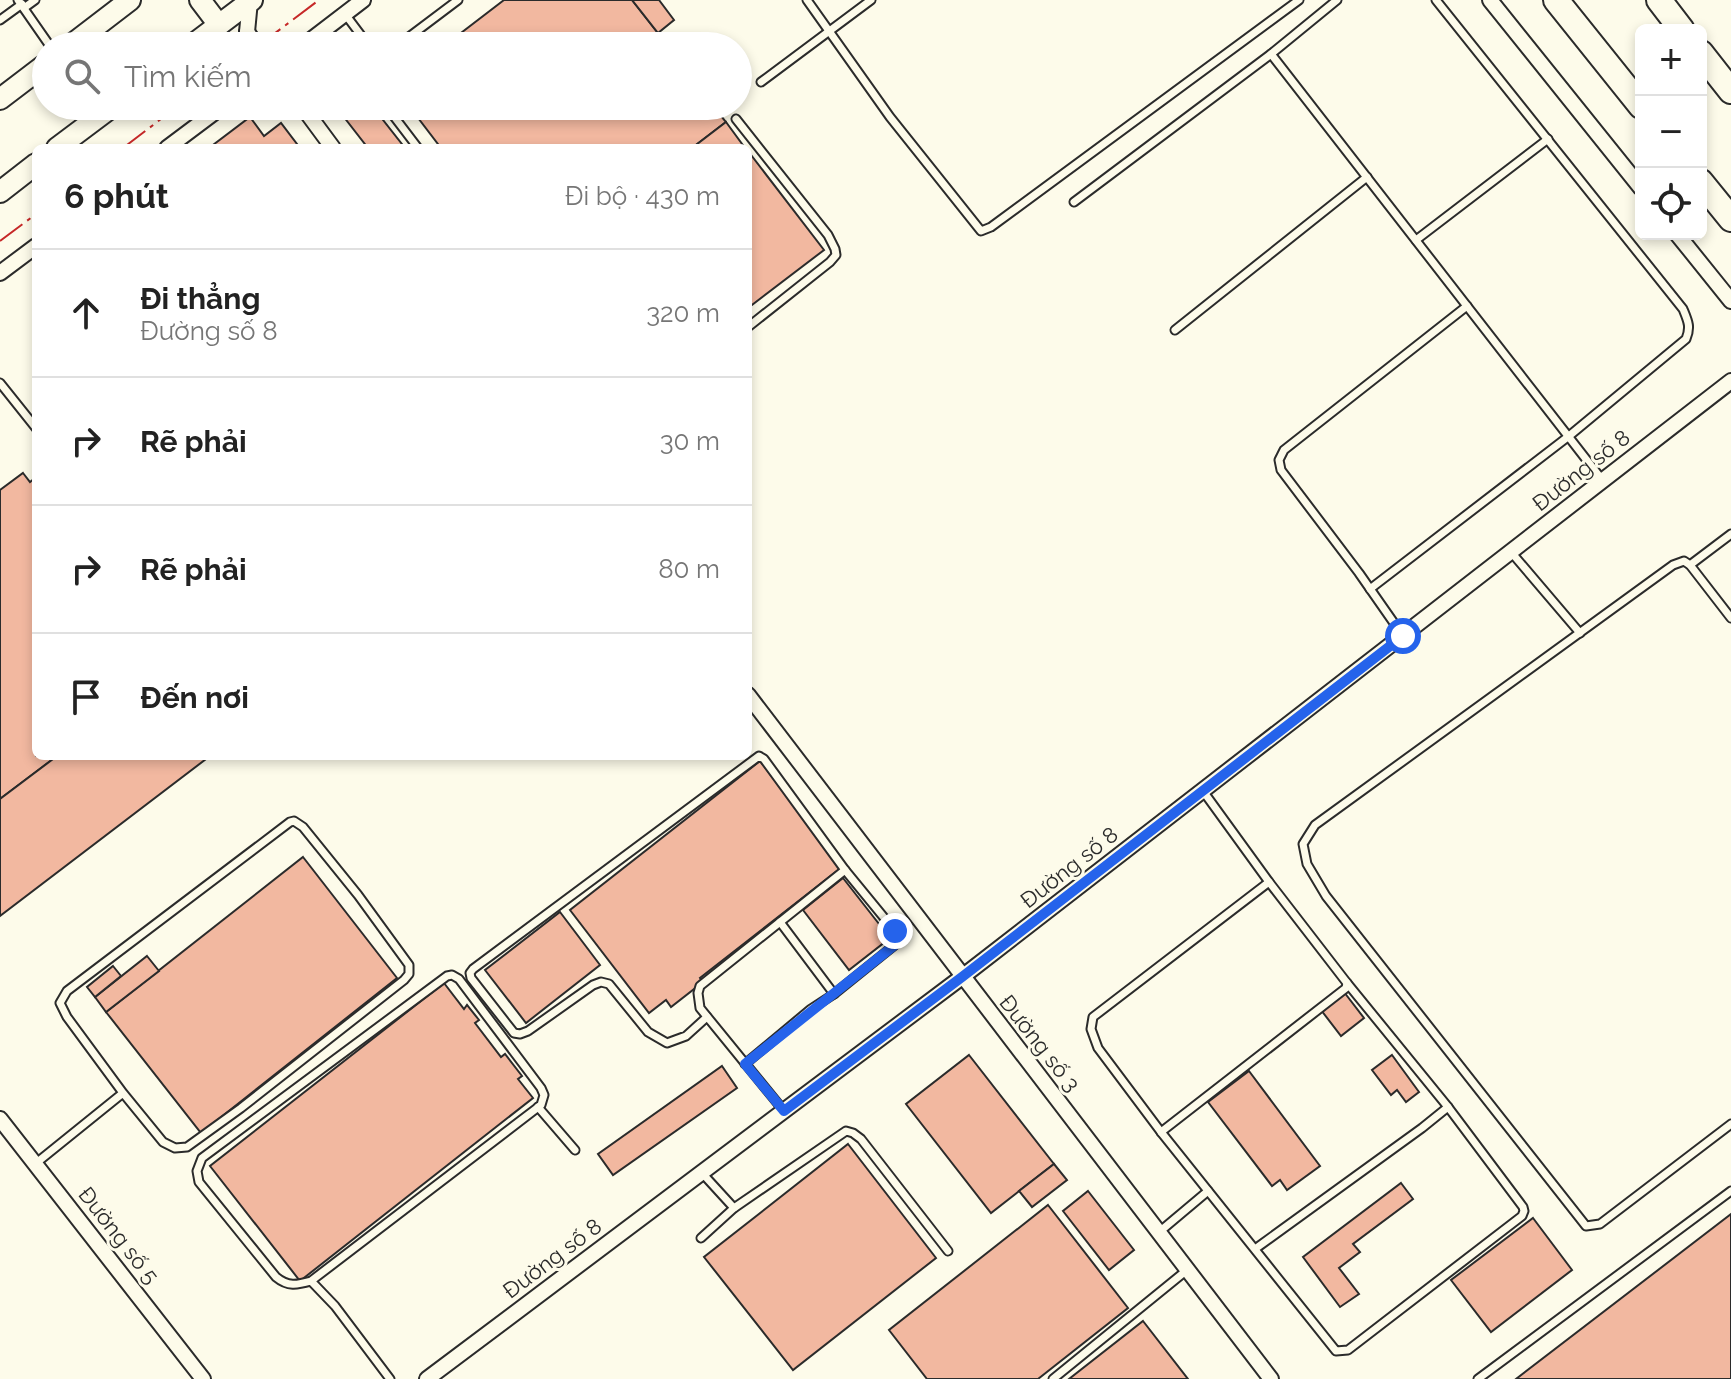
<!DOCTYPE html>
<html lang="vi">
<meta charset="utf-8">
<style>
:root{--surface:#fff;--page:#f6f6f6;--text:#222;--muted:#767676;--line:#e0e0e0}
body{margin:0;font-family:Raleway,sans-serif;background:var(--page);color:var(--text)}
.controls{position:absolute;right:24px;top:24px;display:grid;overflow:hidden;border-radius:12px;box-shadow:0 4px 12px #0003}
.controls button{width:72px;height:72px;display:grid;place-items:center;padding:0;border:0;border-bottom:2px solid var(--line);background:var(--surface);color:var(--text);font:40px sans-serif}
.stop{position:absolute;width:24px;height:24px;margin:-18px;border:6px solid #2563eb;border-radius:50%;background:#fff}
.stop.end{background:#2563eb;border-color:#fff;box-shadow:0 2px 8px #0008}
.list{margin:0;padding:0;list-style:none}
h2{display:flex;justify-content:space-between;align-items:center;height:104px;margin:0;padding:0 32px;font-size:34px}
h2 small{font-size:26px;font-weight:400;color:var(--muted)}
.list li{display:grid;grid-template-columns:52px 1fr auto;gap:24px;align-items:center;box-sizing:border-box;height:128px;padding:0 32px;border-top:2px solid var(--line)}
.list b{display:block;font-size:30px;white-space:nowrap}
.list p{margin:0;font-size:26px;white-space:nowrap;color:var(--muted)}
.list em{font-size:26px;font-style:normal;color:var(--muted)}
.icon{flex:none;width:44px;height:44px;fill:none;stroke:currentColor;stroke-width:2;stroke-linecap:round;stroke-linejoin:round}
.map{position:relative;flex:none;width:1731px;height:1379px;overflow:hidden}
.search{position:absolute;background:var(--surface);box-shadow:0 4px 12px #0003;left:32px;top:32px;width:720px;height:88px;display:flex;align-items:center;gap:20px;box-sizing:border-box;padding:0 28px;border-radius:44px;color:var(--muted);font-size:30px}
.panel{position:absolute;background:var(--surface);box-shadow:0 4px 12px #0003;left:32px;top:144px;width:720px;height:616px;border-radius:12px}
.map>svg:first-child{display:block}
.building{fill:#f2b8a0;stroke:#2b2b2b;stroke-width:2}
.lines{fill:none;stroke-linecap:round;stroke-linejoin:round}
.service-casing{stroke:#2b2b2b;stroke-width:11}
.minor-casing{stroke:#2b2b2b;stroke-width:18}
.secondary-casing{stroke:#2b2b2b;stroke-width:24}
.primary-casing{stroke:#2b2b2b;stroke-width:28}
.service{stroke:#fdfbea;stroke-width:7}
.minor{stroke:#fdfbea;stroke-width:14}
.secondary{stroke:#fdfbea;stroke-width:20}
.primary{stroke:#fdfbea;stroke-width:24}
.power{stroke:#c62828;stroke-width:2;stroke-dasharray:28 6 4 6;stroke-linecap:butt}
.route{stroke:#2563eb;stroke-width:10}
.labels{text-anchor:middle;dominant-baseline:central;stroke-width:6;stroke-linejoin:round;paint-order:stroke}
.street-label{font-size:22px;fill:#2b2b2b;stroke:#fdfbea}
</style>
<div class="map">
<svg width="1731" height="1379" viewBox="0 0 1731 1379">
<rect width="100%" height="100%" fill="#fdfbea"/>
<!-- building -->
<g class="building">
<path d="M504,0H632L668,46H444Z"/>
<path d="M632,0H659L674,20L658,33Z"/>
<path d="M348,106H372L405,148H368L340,112Z"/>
<path d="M409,106H713L726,122L692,148H441Z"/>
<path d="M250,117L264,136L281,123L300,148H209Z"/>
<path d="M726,122L745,148H692Z"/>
<path d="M748,151L824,250L748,308Z"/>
<path d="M23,473L30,482L35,478L36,480V756H57L0,799V490Z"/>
<path d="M57,756H210L0,916V799Z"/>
<path d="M760,761L842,867L700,978L703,982L671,1007L666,1000L649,1013L570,910Z"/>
<path d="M303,857L397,978L201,1133L106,1012Z"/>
<path d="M843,878L890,938L849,970L803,910Z"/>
<path d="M560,912L600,965L526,1023L485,970Z"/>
<path d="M147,956L159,971L106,1012L95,997Z"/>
<path d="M113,966L121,976L95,997L87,987Z"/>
<path d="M444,983L464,1009L467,1005L479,1020L475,1023L501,1057L505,1054L522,1076L518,1079L533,1098L300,1281L210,1166Z"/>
<path d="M1344,992L1364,1018L1341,1036L1321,1010Z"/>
<path d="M969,1055L1054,1164L991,1213L906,1104Z"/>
<path d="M1392,1055L1419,1092L1406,1102L1397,1090L1391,1095L1372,1070Z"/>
<path d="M722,1066L737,1088L613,1175L598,1154Z"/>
<path d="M1249,1071L1320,1166L1287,1190L1280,1180L1272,1186L1208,1102Z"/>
<path d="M848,1144L936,1258L793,1370L704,1257Z"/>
<path d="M1054,1164L1067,1180L1032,1207L1019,1191Z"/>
<path d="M1401,1183L1413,1199L1353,1244L1360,1252L1339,1268L1359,1294L1340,1307L1303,1257Z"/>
<path d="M1088,1191L1134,1250L1109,1270L1063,1211Z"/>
<path d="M1048,1205L1128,1308L1038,1379H927L889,1330Z"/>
<path d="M1731,1214V1379H1516Z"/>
<path d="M1533,1218L1572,1270L1491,1332L1451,1280Z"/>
<path d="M1143,1321L1188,1379H1069Z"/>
</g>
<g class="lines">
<!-- service casing -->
<g class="service-casing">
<g id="service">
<path d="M18,0L50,46"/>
<path d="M807,0L890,117L981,231L991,227L1299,0"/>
<path d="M24,8L35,0"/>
<path d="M345,14L369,46"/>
<path d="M0,20L22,4"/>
<path d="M397,46L458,0"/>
<path d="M1271,54L1603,481"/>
<path d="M761,82L871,0"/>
<path d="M386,106L418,148"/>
<path d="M736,119L828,235L835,249L836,255L830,262L748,327"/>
<path d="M1074,202L1271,54L1337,0"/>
<path d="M1416,240L1548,139"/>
<path d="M1175,330L1367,177"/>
<path d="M0,383L36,428"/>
<path d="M1511,552L1580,633"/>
<path d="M1690,565L1731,534"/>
<path d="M1370,589L1569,436L1686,339C1691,327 1688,321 1683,309L1436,0"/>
<path d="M1731,618L1690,565L1684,561L1673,565L1315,825L1303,844L1307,864L1326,896L1586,1226L1600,1224L1731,1124"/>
<path d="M1403,636L1359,573L1281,470L1279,460L1284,450L1467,306"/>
<path d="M1347,983L1448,1107"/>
<path d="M707,1017L686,1036L667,1043L648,1032L609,984L601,982L593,985L528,1031L520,1034L514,1033L471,978L470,973L473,969L759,756L764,759L845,870L895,931L898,938L896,944L834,994"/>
<path d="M745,1064L811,1009L834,994L780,922"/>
<path d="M538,1107L575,1150"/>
<path d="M784,1111L700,1008L698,993L700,986L845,870"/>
<path d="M1161,1132L1346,988L1347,983L1269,882L1203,791"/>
<path d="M35,1164L123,1093L67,1017L60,1003L67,991L290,822L294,821L303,827L358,895L409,965V974L404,980L241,1108L187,1147L175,1148L163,1142L123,1093"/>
<path d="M702,1173L734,1208"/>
<path d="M1158,1233L1208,1191"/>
<path d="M701,1238L734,1208L846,1131L853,1133L861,1139L948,1251"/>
<path d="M1255,1249L1422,1128L1448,1107L1523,1207L1524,1211L1522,1216L1348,1350L1336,1351L1161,1132L1098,1048L1091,1029L1093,1017L1269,882"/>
<path d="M311,1281L541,1105L544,1095L541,1088L459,979L452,975L447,976L202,1158L197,1171L199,1182L276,1277C288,1287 297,1285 311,1281L335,1306L390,1379"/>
<path d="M1053,1379L1187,1270"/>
<path d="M1478,1379L1731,1191"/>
</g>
</g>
<!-- minor casing -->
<g class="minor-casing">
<g id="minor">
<path d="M1490,0L1641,188"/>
<path d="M247,32L250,1"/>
<path d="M247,32L257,46"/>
<path d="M303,46L363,0"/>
<path d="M302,106L333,148"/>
<path d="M167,148L223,106"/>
<path d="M1677,234L1731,301"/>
<path d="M0,273L36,246"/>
<path d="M748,695L1271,1379"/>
<path d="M0,1119L203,1379"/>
<path d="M427,1379L962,977L1731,381"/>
</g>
</g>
<!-- secondary casing -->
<g class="secondary-casing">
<g id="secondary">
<path d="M200,0L219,25"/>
<path d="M70,46L130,0"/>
<path d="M191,46L252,0"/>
<path d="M0,99L46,64"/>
<path d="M57,148L113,106"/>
<path d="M0,192L36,164"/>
</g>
</g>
<!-- primary casing -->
<g class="primary-casing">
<g id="primary">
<path d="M1556,0L1641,106"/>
<path d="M1659,0L1682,30"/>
<path d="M1701,53L1731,91"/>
<path d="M1701,182L1731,219"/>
</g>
</g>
<!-- service -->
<use href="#service" class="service"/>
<!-- minor -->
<use href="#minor" class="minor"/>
<!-- secondary -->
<use href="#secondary" class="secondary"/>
<!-- primary -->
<use href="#primary" class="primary"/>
<!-- power -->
<g class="power">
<path d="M258,46L319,0"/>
<path d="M123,148L178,106"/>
<path d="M0,241L36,214"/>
</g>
</g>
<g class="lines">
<!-- route -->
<path class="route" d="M895,931L898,938L896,944L745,1064L784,1111L962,977L1403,636"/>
</g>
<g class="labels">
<!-- street labels -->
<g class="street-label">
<text transform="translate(1581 470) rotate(-38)">Đường số 8</text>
<text transform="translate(1069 867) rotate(-38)">Đường số 8</text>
<text transform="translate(1040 1043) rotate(52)">Đường số 3</text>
<text transform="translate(119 1235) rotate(52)">Đường số 5</text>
<text transform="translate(552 1258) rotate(-37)">Đường số 8</text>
</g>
</g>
</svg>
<div class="controls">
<button>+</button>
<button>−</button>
<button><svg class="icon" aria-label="locate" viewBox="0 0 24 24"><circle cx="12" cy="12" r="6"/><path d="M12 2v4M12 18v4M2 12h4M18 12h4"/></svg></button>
</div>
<div class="stop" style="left:1403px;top:636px"></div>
<div class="stop end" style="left:895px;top:931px"></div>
<div class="search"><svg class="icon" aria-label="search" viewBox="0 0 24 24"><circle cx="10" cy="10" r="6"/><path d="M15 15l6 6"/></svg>Tìm kiếm</div>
<section class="panel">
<h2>6 phút<small>Đi bộ · 430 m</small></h2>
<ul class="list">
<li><svg class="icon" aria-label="ahead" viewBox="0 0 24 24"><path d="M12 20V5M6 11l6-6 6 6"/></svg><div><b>Đi thẳng</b><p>Đường số 8</p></div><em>320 m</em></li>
<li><svg class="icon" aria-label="right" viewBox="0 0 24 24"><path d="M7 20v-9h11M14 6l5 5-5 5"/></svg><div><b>Rẽ phải</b></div><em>30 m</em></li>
<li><svg class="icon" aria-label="right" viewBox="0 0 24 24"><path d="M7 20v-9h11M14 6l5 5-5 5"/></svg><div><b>Rẽ phải</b></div><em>80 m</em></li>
<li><svg class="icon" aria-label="arrive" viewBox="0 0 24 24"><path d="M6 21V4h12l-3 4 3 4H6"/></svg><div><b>Đến nơi</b></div></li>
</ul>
</section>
</div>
